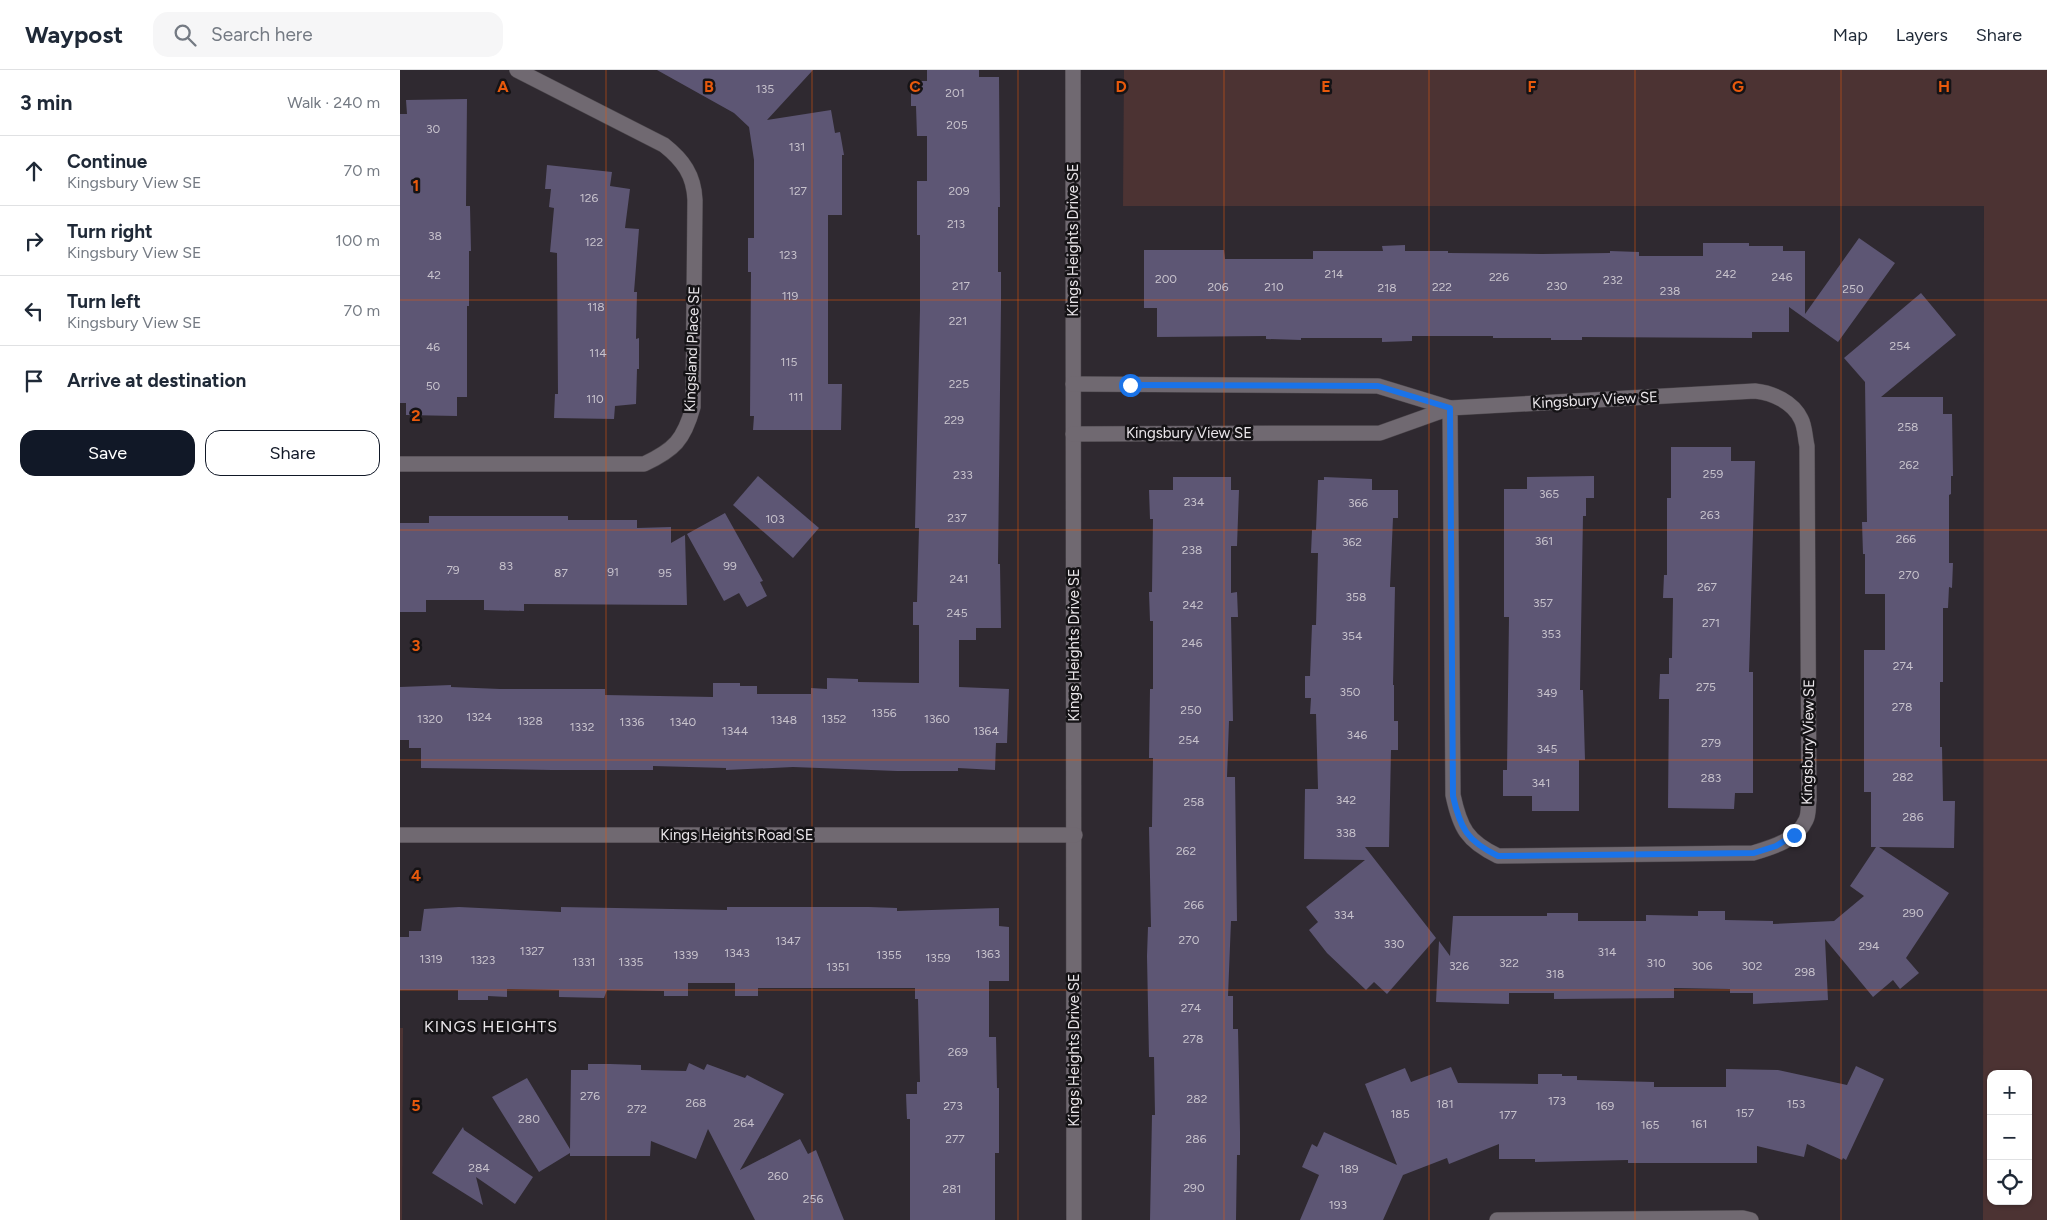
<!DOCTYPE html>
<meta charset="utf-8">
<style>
:root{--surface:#fff;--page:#f6f6f7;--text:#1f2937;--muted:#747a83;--line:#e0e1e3;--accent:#111827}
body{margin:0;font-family:Figtree,sans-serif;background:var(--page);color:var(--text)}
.controls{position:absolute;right:15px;bottom:15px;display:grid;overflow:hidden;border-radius:10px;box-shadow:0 1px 4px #0004}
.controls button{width:45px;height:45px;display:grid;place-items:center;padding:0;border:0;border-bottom:1px solid var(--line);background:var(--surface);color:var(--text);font:25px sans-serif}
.stop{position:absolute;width:15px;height:15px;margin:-11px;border:4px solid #1a73e8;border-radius:50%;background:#fff}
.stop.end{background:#1a73e8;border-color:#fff;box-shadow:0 1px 5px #0008}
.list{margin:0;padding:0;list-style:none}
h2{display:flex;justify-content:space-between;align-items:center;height:65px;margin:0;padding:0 20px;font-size:21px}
h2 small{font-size:16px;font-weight:400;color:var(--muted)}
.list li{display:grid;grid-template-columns:32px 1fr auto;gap:15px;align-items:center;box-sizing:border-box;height:70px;padding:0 20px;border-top:1px solid var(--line)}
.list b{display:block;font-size:19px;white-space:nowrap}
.list p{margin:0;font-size:16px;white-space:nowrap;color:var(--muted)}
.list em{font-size:16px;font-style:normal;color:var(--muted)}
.actions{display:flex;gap:10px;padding:15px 20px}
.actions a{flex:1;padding:11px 0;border:1px solid var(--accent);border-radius:15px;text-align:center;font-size:18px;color:var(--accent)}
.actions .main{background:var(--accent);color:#fff}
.icon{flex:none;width:28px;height:28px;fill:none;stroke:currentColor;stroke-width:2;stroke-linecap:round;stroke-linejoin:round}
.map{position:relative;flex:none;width:1647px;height:1150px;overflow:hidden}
header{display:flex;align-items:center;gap:30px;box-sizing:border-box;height:70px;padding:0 25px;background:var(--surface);border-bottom:1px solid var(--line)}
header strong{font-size:24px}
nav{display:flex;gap:28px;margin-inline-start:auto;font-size:18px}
.search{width:350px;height:45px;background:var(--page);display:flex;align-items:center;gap:12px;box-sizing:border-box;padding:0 18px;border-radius:15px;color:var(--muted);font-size:19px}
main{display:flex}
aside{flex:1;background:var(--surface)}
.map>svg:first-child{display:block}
.green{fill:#4c3333;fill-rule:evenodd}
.building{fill:#5d5674}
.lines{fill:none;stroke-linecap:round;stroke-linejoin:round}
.minor-casing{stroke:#4a454a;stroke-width:16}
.minor{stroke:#706971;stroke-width:15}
.route{stroke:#1a73e8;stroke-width:6}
.grid{fill:none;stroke:#e8590c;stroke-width:1;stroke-opacity:0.55}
.labels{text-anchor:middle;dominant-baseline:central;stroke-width:5;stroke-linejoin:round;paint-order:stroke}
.number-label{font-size:12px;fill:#c7c2cc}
.street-label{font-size:15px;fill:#eae6ea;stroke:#151316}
.neighbourhood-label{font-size:16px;letter-spacing:1px;fill:#eae6ea;stroke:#151316}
.grid-label{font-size:16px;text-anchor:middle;font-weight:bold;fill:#e8590c;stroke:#151316;stroke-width:5;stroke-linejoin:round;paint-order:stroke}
</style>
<header>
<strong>Waypost</strong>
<div class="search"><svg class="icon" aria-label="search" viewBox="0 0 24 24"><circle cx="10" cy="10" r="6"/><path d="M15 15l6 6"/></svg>Search here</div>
<nav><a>Map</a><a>Layers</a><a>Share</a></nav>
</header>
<main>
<aside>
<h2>3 min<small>Walk · 240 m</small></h2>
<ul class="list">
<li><svg class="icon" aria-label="ahead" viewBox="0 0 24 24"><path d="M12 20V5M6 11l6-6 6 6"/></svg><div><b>Continue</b><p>Kingsbury View SE</p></div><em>70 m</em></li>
<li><svg class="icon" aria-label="right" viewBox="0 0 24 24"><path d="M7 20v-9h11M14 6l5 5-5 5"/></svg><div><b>Turn right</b><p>Kingsbury View SE</p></div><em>100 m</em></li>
<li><svg class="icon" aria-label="left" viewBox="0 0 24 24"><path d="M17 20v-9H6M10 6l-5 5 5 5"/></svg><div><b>Turn left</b><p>Kingsbury View SE</p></div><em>70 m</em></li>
<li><svg class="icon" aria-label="arrive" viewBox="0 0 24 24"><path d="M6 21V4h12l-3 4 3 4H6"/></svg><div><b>Arrive at destination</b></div></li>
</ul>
<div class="actions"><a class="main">Save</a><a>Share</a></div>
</aside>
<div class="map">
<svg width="1647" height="1150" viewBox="0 0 1647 1150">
<rect width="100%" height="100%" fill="#2f2930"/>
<!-- green -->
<g class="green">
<path d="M724,0H1647V1150H1583L1584,136H723ZM1591,1004H1628V1131H1591Z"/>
<path d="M0,958H3L2,1150H0Z"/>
</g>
<!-- building -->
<g class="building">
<path d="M257,0H413L367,50L431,40L435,63L440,62L444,85H442V145H428V314H442L441,360H353L354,346H350L351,202H348V168H354V90L349,57L334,43Z"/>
<path d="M527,0H579V7H599L600,137H598V202H601V234L598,494H600L601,558H576V570H559V617L609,619L607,673H596L595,700L558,698V701H497L393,697L326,700V698L253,696V700H152L21,698V678H9V670H0V617L51,615V617L100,619H205V625L313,627V613H340V616H357V624H411V618L427,619V608L458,609V612L519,613V555H513V532H517L519,458H515L520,240V165H517V111H527V66H517L516,36H511V11H527Z"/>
<path d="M67,29L66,136H70L71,181H69V236H67V327H57V346L6,345V333H0V44H7L6,30Z"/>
<path d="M147,95L212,102L210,116L230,119L225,158L239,159L234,222H237L236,269L239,268V299H237L236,334L215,336L214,349L154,348L155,324H158L157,183L150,182L154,138L149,137L151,119H145Z"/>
<path d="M1459,168L1495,193L1438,272L1389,237V262H1352V268L1182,267V270H1151V268H1093V266H1012V271L982,272V268H901V270L866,269V266L757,267V238H744V180H824L825,189H913V181H983L982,176L1005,175V181H1048V183L1142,184L1210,183V181L1239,182V186H1303V173H1349V176H1383V181H1405V244Z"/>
<path d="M1521,223L1556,265L1481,327H1543V344H1552L1553,406H1551V424L1549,425V493H1553L1552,518L1549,517L1548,538H1543V612H1540V677H1542L1543,731H1555L1554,778L1479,777L1549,823L1506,888L1519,903L1500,919L1493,910L1473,927L1425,869L1428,930L1353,934V923H1330V919L1274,918V928L1154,929V923H1109V934L1036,932L1039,871L1050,886L1053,846H1147V843H1178V851H1246V845L1298,846V841H1325V850L1373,851V854L1434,851L1464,826L1450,816L1476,777H1471V722H1464V580H1485V524H1465V484H1463L1462,452H1467L1465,312L1444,288Z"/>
<path d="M1271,377H1331V391H1355L1349,602H1353V723H1335L1334,739L1268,738L1269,629H1259L1260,604H1269V588H1272L1273,528H1263L1264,505H1267V428H1271Z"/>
<path d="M358,406L419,458L393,488L333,435Z"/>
<path d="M1194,406V428H1186V446H1183L1180,620H1183L1185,690H1179V741H1132V726H1103V700H1107L1109,547H1104V419H1127V407Z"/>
<path d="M773,407H831V420H839L837,476H831V523L837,522L838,547H831L833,651H829L827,707H835L837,851H831L828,926H833V959H838L840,1062V1085H837L836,1150H750L752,1045H755L754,987H749L747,886L748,857H751L749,757H752L753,688H749L750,619H753V551H750L749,522H752L753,449H750L749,420H773Z"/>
<path d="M924,407L972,409V420H998V448H993L990,517H995L993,615H994V651H998V680H991L989,777H965L1036,868L987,924L974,912L966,920L927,883L909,860L918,852L906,837L965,790L904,789L905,719H918L916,644H910L911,628H905V606H910L912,555H916L918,483H911L912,460H916L918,410H924Z"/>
<path d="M325,443L363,511L360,512L367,526L347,537L339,523L324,531L287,464Z"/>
<path d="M29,446H168V450H237V458L271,457V473L285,465L287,535L124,534V541L84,540V530H26V542H0V453H29Z"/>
<path d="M59,837L161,842V837L327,840V837H469L497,838V841L599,838V856L609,857V911H589V967H596L597,1018H599V1083H595V1150H510V1049H507L506,1024H517V1012H520L518,929H515V918H358V926H335V913H288V926H264V921L207,920L204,928L159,927V920L107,919V927L88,926V930H58V920H0V867H9V861H21L24,839Z"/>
<path d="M289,993L304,1000L307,994L345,1008L347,1005L384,1024L340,1100L400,1069L408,1084L416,1080L444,1150H355L308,1059L296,1089L251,1071L250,1086H170V1083L139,1102L92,1027L127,1008L170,1079L171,1000H188V994H210L241,995V1000L286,1001Z"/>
<path d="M1456,996L1484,1009L1446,1090L1443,1088L1442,1090L1407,1074L1404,1087L1357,1076V1093H1228V1090L1135,1092V1089H1099V1074L1049,1094L1047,1088L1003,1105L983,1150H900L919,1105L902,1097L912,1074L917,1077L924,1062L997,1095L965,1014L1005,998L1011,1012L1051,997L1058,1013L1138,1014V1004H1162V1006H1177V1010L1254,1012V1017H1326V999L1378,1000L1447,1015Z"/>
<path d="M63,1057L64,1060L133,1107L115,1134L76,1107L83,1135L32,1103Z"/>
</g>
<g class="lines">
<!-- minor casing -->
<g class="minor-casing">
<g id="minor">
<path d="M673,0L674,1150"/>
<path d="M673,314L978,316L1050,338"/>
<path d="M673,364L980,363L1050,338L1355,321C1373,323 1393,332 1401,349C1405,356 1405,368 1407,376L1409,730C1408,736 1409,744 1406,750C1397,770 1373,777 1353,783L1098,786C1067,771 1060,758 1053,725L1050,338"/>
<path d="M0,394H244C274,380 284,370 293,337L295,130C294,105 283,90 264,75L117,0"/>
<path d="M0,765H675"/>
<path d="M1097,1150L1343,1148L1351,1150"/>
</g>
</g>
<!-- minor -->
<use href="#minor" class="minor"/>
</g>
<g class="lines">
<!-- route -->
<path class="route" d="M730,315L978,316L1050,338L1053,726C1060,758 1067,771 1098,786L1354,783L1376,776L1394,765"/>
</g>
<!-- grid -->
<path class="grid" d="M206,0V1150M412,0V1150M618,0V1150M824,0V1150M1029,0V1150M1235,0V1150M1441,0V1150M0,230H1647M0,460H1647M0,690H1647M0,920H1647"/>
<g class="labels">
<!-- number labels -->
<g class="number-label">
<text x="365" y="19">135</text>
<text x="555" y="23">201</text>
<text x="557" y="55">205</text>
<text x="33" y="59">30</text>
<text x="397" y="77">131</text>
<text x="398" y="121">127</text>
<text x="559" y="121">209</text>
<text x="189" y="128">126</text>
<text x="556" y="154">213</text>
<text x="35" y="166">38</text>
<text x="194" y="172">122</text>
<text x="388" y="185">123</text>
<text x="934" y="204">214</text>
<text x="1326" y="204">242</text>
<text x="34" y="205">42</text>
<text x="1099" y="207">226</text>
<text x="1382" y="207">246</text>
<text x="766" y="209">200</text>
<text x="1213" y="210">232</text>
<text x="561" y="216">217</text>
<text x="1157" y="216">230</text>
<text x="818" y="217">206</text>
<text x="874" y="217">210</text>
<text x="1042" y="217">222</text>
<text x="987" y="218">218</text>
<text x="1453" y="219">250</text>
<text x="1270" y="221">238</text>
<text x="390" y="226">119</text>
<text x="196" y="237">118</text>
<text x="558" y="251">221</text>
<text x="1500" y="276">254</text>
<text x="33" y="277">46</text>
<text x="198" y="283">114</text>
<text x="389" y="292">115</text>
<text x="559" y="314">225</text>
<text x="33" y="316">50</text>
<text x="396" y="327">111</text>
<text x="195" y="329">110</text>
<text x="554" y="350">229</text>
<text x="1508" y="357">258</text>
<text x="1509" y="395">262</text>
<text x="1313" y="404">259</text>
<text x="563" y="405">233</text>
<text x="1149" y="424">365</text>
<text x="794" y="432">234</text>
<text x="958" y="433">366</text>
<text x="1310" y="445">263</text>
<text x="557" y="448">237</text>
<text x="375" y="449">103</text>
<text x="1506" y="469">266</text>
<text x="1144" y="471">361</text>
<text x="952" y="472">362</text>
<text x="792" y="480">238</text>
<text x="106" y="496">83</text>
<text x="330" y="496">99</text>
<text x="53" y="500">79</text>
<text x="213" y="502">91</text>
<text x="161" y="503">87</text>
<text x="265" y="503">95</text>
<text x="1509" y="505">270</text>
<text x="559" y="509">241</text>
<text x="1307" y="517">267</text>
<text x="956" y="527">358</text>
<text x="1143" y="533">357</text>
<text x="793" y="535">242</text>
<text x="557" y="543">245</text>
<text x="1311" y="553">271</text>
<text x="1151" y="564">353</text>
<text x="952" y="566">354</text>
<text x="792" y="573">246</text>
<text x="1503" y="596">274</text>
<text x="1306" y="617">275</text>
<text x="950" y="622">350</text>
<text x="1147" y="623">349</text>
<text x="1502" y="637">278</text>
<text x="791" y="640">250</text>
<text x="484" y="643">1356</text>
<text x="79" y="647">1324</text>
<text x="30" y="649">1320</text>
<text x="434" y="649">1352</text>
<text x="537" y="649">1360</text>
<text x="384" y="650">1348</text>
<text x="130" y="651">1328</text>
<text x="232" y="652">1336</text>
<text x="283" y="652">1340</text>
<text x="182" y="657">1332</text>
<text x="335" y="661">1344</text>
<text x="586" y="661">1364</text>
<text x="957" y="665">346</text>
<text x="789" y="670">254</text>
<text x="1311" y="673">279</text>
<text x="1147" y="679">345</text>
<text x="1503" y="707">282</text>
<text x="1311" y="708">283</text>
<text x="1141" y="713">341</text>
<text x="946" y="730">342</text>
<text x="794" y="732">258</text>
<text x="1513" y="747">286</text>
<text x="946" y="763">338</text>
<text x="786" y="781">262</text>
<text x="794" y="835">266</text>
<text x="1513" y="843">290</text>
<text x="944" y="845">334</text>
<text x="789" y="870">270</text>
<text x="388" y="871">1347</text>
<text x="994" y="874">330</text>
<text x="1469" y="876">294</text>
<text x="132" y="881">1327</text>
<text x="1207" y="882">314</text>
<text x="337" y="883">1343</text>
<text x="588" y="884">1363</text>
<text x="286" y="885">1339</text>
<text x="489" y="885">1355</text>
<text x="538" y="888">1359</text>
<text x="31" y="889">1319</text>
<text x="83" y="890">1323</text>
<text x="184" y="892">1331</text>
<text x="231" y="892">1335</text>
<text x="1109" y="893">322</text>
<text x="1256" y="893">310</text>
<text x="1059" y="896">326</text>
<text x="1302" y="896">306</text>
<text x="1352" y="896">302</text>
<text x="438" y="897">1351</text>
<text x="1405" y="902">298</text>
<text x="1155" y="904">318</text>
<text x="791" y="938">274</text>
<text x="793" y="969">278</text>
<text x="558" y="982">269</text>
<text x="190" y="1026">276</text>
<text x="797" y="1029">282</text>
<text x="1157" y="1031">173</text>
<text x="296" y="1033">268</text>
<text x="1045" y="1034">181</text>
<text x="1396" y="1034">153</text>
<text x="553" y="1036">273</text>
<text x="1205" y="1036">169</text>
<text x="237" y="1039">272</text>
<text x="1345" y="1043">157</text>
<text x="1000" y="1044">185</text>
<text x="1108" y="1045">177</text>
<text x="129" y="1049">280</text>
<text x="344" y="1053">264</text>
<text x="1299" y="1054">161</text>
<text x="1250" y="1055">165</text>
<text x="555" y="1069">277</text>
<text x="796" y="1069">286</text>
<text x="79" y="1098">284</text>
<text x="949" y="1099">189</text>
<text x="378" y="1106">260</text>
<text x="794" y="1118">290</text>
<text x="552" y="1119">281</text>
<text x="413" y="1129">256</text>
<text x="938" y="1135">193</text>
</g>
<!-- street labels -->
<g class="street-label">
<text transform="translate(673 170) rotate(-90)">Kings Heights Drive SE</text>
<text transform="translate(292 279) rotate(-88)">Kingsland Place SE</text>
<text transform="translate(1195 330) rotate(-3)">Kingsbury View SE</text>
<text x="789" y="363">Kingsbury View SE</text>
<text transform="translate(674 575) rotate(-90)">Kings Heights Drive SE</text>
<text transform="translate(1408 672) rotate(-89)">Kingsbury View SE</text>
<text x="337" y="765">Kings Heights Road SE</text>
<text transform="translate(674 980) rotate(-90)">Kings Heights Drive SE</text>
</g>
<!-- neighbourhood labels -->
<g class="neighbourhood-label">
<text x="91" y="956">KINGS HEIGHTS</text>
</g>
</g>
<g class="grid-label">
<text x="103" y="22">A</text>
<text x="309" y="22">B</text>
<text x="515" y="22">C</text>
<text x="721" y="22">D</text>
<text x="926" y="22">E</text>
<text x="1132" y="22">F</text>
<text x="1338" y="22">G</text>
<text x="1544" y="22">H</text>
<text x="16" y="121">1</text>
<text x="16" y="351">2</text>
<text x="16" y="581">3</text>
<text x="16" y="811">4</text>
<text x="16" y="1041">5</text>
</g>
</svg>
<div class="controls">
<button>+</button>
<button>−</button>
<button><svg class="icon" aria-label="locate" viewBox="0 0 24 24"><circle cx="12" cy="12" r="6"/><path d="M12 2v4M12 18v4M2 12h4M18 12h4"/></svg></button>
</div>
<div class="stop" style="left:730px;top:315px"></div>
<div class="stop end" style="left:1394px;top:765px"></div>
</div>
</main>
